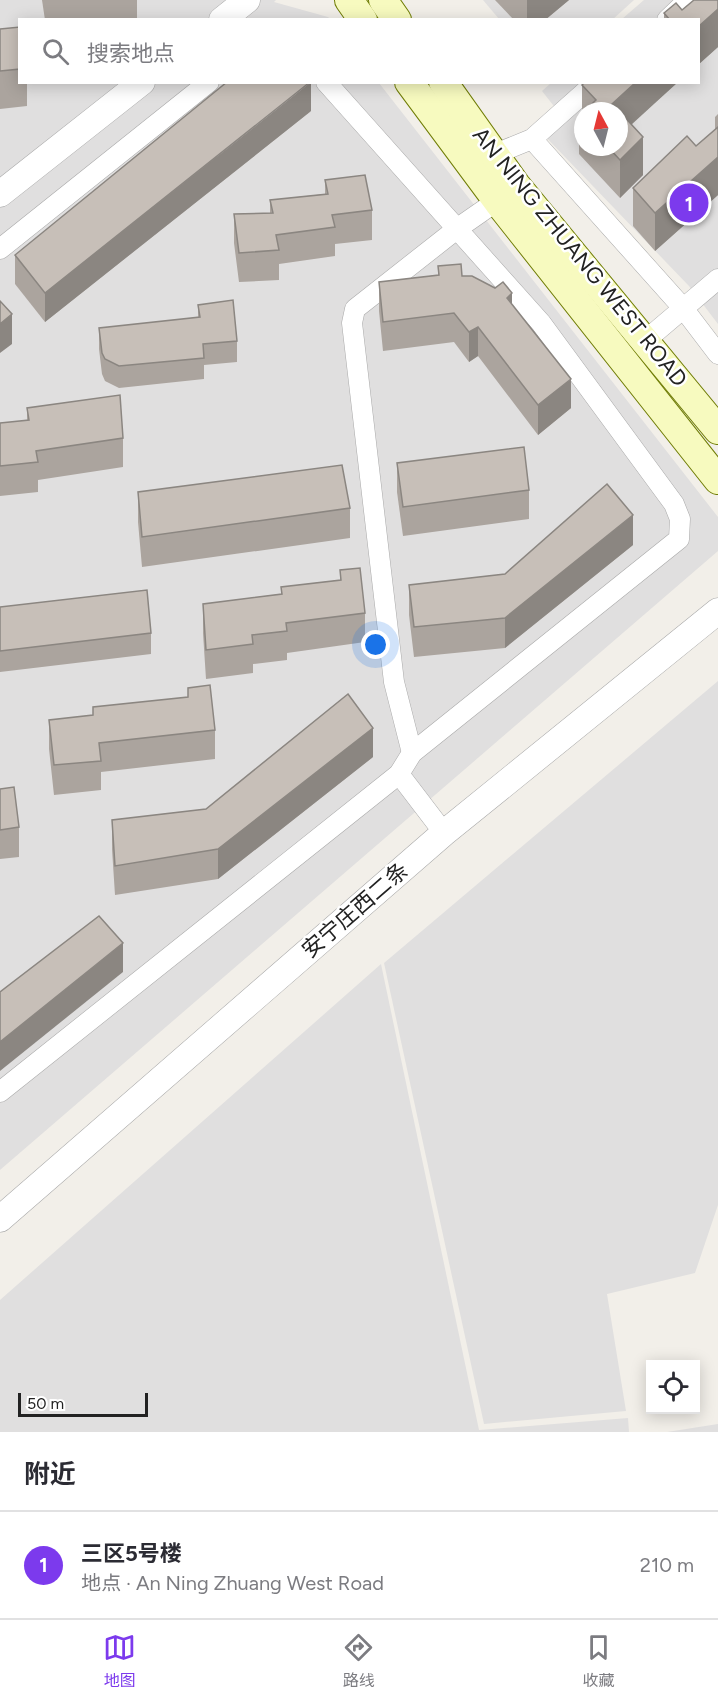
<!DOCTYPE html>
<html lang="zh">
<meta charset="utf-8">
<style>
:root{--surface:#fff;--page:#f7f7f7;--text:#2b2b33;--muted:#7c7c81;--line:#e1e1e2;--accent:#7c3aed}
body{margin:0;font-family:Figtree,"Noto Sans SC",sans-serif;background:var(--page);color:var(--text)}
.controls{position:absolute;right:18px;bottom:18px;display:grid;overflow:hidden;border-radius:0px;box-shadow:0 3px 15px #0003}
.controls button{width:54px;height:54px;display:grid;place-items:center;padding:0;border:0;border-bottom:2px solid var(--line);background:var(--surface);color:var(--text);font:30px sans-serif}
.compass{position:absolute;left:574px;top:102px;width:54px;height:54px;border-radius:50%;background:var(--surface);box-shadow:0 3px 15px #0003;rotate:353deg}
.scale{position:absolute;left:18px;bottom:15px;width:130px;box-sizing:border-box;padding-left:6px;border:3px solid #222;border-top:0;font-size:16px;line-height:21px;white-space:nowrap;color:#222;-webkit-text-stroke:4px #fff;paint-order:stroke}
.you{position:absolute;left:376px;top:645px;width:21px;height:21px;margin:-15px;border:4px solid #fff;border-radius:50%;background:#1a73e8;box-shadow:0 0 0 9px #1a73e833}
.badge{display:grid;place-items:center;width:39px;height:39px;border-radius:50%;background:var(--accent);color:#fff;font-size:20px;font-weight:700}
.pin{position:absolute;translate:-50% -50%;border:3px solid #fff;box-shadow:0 2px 6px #0006}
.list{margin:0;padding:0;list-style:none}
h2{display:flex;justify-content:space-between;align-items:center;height:78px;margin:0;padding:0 24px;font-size:26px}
h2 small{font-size:20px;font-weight:400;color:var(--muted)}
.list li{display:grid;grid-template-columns:39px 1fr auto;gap:18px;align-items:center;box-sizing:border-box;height:108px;padding:0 24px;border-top:2px solid var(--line)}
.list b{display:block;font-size:22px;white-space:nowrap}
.list p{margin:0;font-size:20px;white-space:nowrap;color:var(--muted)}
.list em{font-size:20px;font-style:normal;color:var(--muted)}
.icon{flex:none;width:33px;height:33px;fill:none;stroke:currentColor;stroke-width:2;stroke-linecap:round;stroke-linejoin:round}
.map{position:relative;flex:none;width:718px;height:1432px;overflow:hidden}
.search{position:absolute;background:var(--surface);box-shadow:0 3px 15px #0003;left:18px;right:18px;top:18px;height:66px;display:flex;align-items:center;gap:15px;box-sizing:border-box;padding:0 21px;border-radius:0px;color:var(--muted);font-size:22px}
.sheet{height:186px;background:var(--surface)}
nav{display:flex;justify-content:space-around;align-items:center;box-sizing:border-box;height:84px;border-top:2px solid var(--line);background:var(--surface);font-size:16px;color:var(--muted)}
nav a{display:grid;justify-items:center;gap:3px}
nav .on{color:var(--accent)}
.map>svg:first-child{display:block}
.residential{fill:#e0dfdf;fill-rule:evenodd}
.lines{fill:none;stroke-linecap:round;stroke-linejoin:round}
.minor-casing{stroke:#a9a9a9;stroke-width:21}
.tertiary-casing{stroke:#a9a9a9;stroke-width:27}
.secondary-casing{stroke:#707d05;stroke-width:30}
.minor{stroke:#fff;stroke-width:20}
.tertiary{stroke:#fff;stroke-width:26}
.secondary{stroke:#f7fabf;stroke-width:28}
.wall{fill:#aba49e;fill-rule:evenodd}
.shaded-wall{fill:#8b8681}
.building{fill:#c7bfb8;stroke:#8b8681;stroke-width:1.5}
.labels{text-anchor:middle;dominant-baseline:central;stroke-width:5;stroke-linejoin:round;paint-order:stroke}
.street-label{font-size:22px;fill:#222;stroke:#fff}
</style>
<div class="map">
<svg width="718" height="1432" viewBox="0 0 718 1432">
<rect width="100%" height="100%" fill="#f2efe9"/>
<!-- residential -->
<g class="residential">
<path d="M0,0H276L274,2L328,17L330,19L20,20V82L379,83L718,517V551L0,1170Z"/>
<path d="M483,0H634L612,20L499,19Z"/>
<path d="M644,0H718V324L689,286L541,132L557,110L542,91L551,83L698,82V20L622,19ZM583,111H619V147H583Z"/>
<path d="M718,681V1205L695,1273L607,1294L626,1411L484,1424L384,963Z"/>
<path d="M381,964L479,1430L628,1418L629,1432H0V1300Z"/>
<path d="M718,1424V1432H667Z"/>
</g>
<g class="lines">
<!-- minor casing -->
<g class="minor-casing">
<g id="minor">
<path d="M667,20L688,0"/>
<path d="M532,139L683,308L718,354"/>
<path d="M495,154L532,139L596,82"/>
<path d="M0,249L209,82"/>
<path d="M646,340L718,279"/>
<path d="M412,753L394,682L352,323L355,309L458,228L507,194"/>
<path d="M399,774L444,833"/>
<path d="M0,1092L399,774L412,753L679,539L680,519L674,504L541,323L326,82"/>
</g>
</g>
<!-- tertiary casing -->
<g class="tertiary-casing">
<g id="tertiary">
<path d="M222,20L247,0"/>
<path d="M0,194L142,82"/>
<path d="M0,1219L444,833L718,611"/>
</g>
</g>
<!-- secondary casing -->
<g class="secondary-casing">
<g id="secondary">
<path d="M349,0L363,20"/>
<path d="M383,0L397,20"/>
<path d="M409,82L498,202L718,480"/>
<path d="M443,82L516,185L718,430"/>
</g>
</g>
<!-- minor -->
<use href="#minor" class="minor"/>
<!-- tertiary -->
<use href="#tertiary" class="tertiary"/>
<!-- secondary -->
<use href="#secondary" class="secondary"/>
</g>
<!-- wall -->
<g class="wall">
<path d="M42,0H137V20H45Z"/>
<path d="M495,0H569L545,20H514Z"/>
<path d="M718,0V47L699,64V20H664V13L682,10Z"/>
<path d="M20,27V82H27V106L0,109V29Z"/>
<path d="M585,82H678L631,124L643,175L620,198L579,154V116L582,112V85ZM583,111H619V147H583Z"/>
<path d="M311,111L45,322L15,284V255Z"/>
<path d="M718,114V195L655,251L633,226V188L696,146L715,130V117Z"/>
<path d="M325,180L372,210V240L335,244V256L279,264V280L239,282L234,243V214L270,213V200L325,194Z"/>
<path d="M438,266L462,276L512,305L571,408L538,435L478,356L469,362L454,342L383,351L379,311V282L438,275Z"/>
<path d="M198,305L237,341V362L204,365V379L119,388L105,381L102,374L99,349V328L198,318Z"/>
<path d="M27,408L123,438V467L38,480V492L0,496V423L27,421Z"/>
<path d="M397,463L529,490V519L403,536L397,492Z"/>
<path d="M138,492L350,508V538L142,567L138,522Z"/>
<path d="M633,545L505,648L414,657L409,615V585L505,574Z"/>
<path d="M340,570L365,613V642L287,653V660L253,664V673L206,679L203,633V604L281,594V587L340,580Z"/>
<path d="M0,607L151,633V654L0,672Z"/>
<path d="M49,720L215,730V759L101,772V790L54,795L49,749Z"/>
<path d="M373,757L218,879L115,895L112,849V820L206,809Z"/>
<path d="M0,789L19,827V857L0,859Z"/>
</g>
<!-- shaded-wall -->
<g class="shaded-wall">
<path d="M527,0H569L545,20H527Z"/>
<path d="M718,9V47L699,64V26Z"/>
<path d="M311,82V111L45,322V293Z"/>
<path d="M636,82H678L619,136L612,104Z"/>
<path d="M643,137V175L620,198V160Z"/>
<path d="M718,157V195L655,251V213Z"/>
<path d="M512,293V322L507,298Z"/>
<path d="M12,314V344L0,353V324Z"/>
<path d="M478,327V356L469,362V332Z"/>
<path d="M571,379V408L538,435V405Z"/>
<path d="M633,515V545L505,648V618Z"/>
<path d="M373,728V757L218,879V849Z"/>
<path d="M123,943V972L0,1071V1042Z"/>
</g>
<!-- building -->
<g class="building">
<path d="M694,0H718V9L699,26V20H670L664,13L676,3L682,10Z"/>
<path d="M20,27V69L0,71V29Z"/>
<path d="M227,82H310L45,293L15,255Z"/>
<path d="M585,82H636L612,104L619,111H584L596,100L582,85Z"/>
<path d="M619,111L643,137L620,160L608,147H619Z"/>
<path d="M583,112V121L579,116Z"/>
<path d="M718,127V157L655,213L633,188L687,136L696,146Z"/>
<path d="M365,175L372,210L332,215L335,227L276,235L279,250L239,253L234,214L273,213L270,200L328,194L325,180Z"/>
<path d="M461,264L462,276H472L495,288L503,282L512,293L507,298L571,379L538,405L478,327L469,332L454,313L383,322L379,282L439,275L438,266Z"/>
<path d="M233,300L237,341L203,344L204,358L119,366L105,359L102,353L99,328L200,317L198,305Z"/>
<path d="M0,301L12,314L0,324Z"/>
<path d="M120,395L123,438L36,451L38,462L0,466V423L29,420L27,408Z"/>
<path d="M524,447L529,490L403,507L397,463Z"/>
<path d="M342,465L350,508L142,537L138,492Z"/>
<path d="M607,484L633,515L505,618L414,627L409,585L505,574Z"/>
<path d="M360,568L365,613L286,623L287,631L252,635L253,644L206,650L203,604L282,594L281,587L341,580L340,570Z"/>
<path d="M147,590L151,633L0,651V607Z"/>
<path d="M210,685L215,730L99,743L101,761L54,765L49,720L93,715V707L188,697V688Z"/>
<path d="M348,694L373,728L218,849L115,866L112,820L206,809Z"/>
<path d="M14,787L19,827L0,830V789Z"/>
<path d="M99,916L123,943L0,1042V992Z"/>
</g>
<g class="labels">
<!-- street labels -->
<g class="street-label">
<text transform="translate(580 257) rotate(51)">AN NING ZHUANG WEST ROAD</text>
<text transform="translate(355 910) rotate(-41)">安宁庄西二条</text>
</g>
</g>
</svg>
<div class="controls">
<button><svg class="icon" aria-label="locate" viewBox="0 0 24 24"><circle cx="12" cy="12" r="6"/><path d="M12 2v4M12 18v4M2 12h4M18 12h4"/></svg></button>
</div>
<svg class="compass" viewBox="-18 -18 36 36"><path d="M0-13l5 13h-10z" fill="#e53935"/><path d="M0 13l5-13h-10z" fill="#7c7c81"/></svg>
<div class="scale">50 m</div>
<div class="you"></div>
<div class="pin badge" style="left:689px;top:203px">1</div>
<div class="search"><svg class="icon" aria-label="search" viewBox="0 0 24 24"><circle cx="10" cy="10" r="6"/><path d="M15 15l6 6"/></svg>搜索地点</div>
</div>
<section class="sheet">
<h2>附近<small></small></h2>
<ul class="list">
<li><span class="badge">1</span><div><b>三区5号楼</b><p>地点 · An Ning Zhuang West Road</p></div><em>210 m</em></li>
</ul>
</section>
<nav>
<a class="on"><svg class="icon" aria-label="map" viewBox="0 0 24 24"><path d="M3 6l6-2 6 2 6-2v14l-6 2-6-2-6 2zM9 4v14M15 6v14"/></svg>地图</a>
<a><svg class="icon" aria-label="directions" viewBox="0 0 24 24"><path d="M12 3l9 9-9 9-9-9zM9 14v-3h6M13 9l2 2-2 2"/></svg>路线</a>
<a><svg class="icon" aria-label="saved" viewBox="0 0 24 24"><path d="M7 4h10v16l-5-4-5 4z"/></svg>收藏</a>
</nav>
